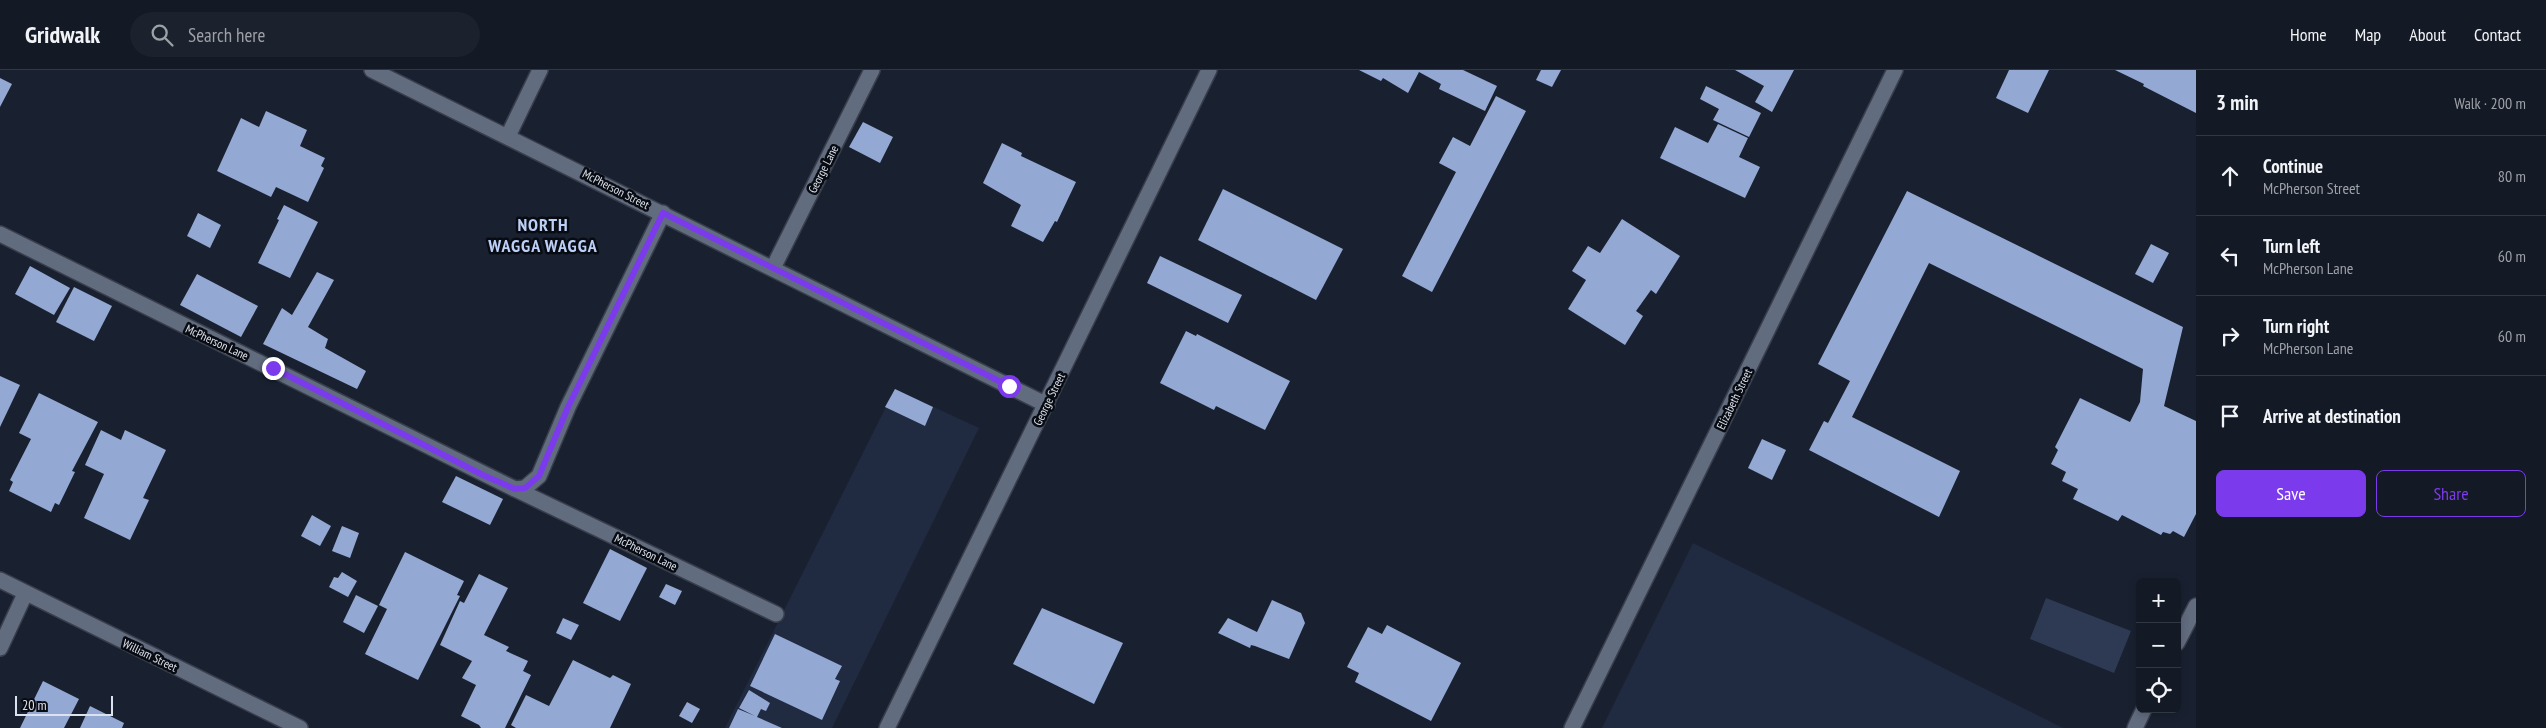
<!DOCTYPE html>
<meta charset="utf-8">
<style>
:root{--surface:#131925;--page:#1c222d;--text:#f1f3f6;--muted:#9da0a7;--line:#323842;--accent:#7c3aed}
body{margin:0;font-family:"PT Sans Narrow",sans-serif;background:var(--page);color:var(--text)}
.controls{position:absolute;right:15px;bottom:15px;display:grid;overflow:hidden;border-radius:8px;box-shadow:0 2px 8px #0003}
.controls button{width:45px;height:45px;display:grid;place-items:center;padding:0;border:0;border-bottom:1px solid var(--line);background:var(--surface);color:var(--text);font:25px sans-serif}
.scale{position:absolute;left:15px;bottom:12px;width:98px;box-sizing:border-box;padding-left:5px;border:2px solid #dce2ed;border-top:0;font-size:14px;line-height:18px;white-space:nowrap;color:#dce2ed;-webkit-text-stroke:4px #080b12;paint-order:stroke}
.stop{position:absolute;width:15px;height:15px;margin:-11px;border:4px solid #7c3aed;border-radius:50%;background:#fff}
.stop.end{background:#7c3aed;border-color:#fff;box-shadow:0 1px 5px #0008}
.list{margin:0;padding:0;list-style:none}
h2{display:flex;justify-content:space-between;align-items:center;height:65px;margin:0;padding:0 20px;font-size:21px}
h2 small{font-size:16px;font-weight:400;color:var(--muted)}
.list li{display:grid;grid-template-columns:32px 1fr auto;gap:15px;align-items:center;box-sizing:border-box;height:80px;padding:0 20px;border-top:1px solid var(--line)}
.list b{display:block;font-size:19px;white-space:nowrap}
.list p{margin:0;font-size:16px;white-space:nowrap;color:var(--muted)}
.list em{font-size:16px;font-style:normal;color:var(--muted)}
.actions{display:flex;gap:10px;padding:15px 20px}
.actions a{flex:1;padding:11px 0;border:1px solid var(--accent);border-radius:8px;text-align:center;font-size:18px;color:var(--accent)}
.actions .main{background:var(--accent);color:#fff}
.icon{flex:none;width:28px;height:28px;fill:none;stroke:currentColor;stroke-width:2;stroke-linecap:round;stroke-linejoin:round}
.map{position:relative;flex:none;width:2196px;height:658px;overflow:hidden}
header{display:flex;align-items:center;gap:30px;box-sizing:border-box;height:70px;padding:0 25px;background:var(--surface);border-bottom:1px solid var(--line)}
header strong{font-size:24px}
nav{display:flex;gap:28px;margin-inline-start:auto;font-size:18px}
.search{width:350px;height:45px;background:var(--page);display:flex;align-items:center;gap:12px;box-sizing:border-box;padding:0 18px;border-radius:28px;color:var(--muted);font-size:19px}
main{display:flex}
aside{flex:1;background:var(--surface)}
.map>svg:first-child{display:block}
.built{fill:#202a40}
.green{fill:#2e3a53}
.building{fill:#93a8d3}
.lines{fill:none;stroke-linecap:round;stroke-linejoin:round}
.service-casing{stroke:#393e4c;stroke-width:18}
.minor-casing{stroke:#393e4c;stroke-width:18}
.tertiary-casing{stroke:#393e4c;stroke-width:18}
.service{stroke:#626c7f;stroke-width:15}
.minor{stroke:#626c7f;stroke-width:15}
.tertiary{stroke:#626c7f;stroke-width:15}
.route{stroke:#7c3aed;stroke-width:6}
.labels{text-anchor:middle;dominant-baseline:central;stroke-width:5;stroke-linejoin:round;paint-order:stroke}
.street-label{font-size:12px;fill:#dce2ed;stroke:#080b12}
.district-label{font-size:18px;font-weight:bold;letter-spacing:1px;fill:#bccff7;stroke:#080b12}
</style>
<header>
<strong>Gridwalk</strong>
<div class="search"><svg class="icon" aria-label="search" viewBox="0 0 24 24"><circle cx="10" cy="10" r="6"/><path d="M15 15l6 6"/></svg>Search here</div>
<nav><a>Home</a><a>Map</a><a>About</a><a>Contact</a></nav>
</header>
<main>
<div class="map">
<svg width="2196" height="658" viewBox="0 0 2196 658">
<rect width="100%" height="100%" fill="#192131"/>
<!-- built -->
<g class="built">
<path d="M895,319L979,358L832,658H725Z"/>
<path d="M1693,473L1842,547L2063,658H1602Z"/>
</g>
<!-- green -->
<path class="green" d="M2046,528L2131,561L2114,603L2030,569Z"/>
<!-- building -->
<g class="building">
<path d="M1359,0H1463L1497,16L1485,41L1439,19L1441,14L1419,2L1408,23L1383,8L1381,11Z"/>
<path d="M1541,0H1561L1552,17L1536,10Z"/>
<path d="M1735,0H1794L1772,42L1755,32L1764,16Z"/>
<path d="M2009,0H2049L2028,43L1996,28Z"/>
<path d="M2115,0H2196V43L2143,16L2144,14Z"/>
<path d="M0,8L12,14L0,37Z"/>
<path d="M1706,16L1761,43L1749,67L1713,50L1719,39L1700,29Z"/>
<path d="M1496,26L1526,41L1432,222L1402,206L1456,102L1439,93L1453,67L1470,76Z"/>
<path d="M266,41L307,60L300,76L325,88L321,96L324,98L308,132L276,117L271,127L217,101L241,48L259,57Z"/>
<path d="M863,52L893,67L880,93L849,77Z"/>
<path d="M1718,54L1748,68L1739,87L1760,97L1745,128L1660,88L1675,57L1708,73Z"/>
<path d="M1002,73L1022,83L1021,86L1076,112L1057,152L1055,151L1043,172L1011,156L1021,135L983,113Z"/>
<path d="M1223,119L1343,179L1316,230L1198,170Z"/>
<path d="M1907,121L2183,257L2164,336L2196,351V444L2184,467L2173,461L2170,464L2163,462L2161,465L2122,445L2118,451L2073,429L2078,419L2062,411L2066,402L2051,394L2058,380L2055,377L2080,328L2130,352L2140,332L2143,299L1929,193L1852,347L1960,401L1939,447L1809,380L1824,351L1828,353L1850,311L1818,294Z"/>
<path d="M284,135L318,152L290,208L258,193L279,150L277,149Z"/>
<path d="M198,143L221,155L210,178L187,166Z"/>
<path d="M1622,149L1680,186L1656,224L1651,220L1636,241L1643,246L1625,275L1568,239L1586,210L1572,201L1588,176L1600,183Z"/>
<path d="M2151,174L2169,183L2153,213L2135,204Z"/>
<path d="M1160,186L1242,225L1228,253L1147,213Z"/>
<path d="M30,196L70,218L54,245L15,224Z"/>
<path d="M317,202L334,210L308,257L328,269L325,278L366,301L357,319L263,274L282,238L292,245Z"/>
<path d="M197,204L258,236L241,267L180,235Z"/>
<path d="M74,217L112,236L94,271L56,252Z"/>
<path d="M1186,261L1196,266L1197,264L1290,311L1265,360L1216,336L1214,340L1160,313Z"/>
<path d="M0,306L20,315L0,357Z"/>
<path d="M895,319L933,337L925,356L885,337Z"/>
<path d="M39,323L98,352L72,401L75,402L59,435L55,433L51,442L9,421L13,412L10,410L31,369L19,363Z"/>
<path d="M101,360L121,370L125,360L166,380L143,428L149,430L130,470L84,448L104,404L85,395Z"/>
<path d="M1762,369L1786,380L1772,410L1748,398Z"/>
<path d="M456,406L503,429L490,455L442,432Z"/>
<path d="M312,445L331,456L320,476L301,466Z"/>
<path d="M342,456L359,463L350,488L332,481Z"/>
<path d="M610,479L647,498L620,551L583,533Z"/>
<path d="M405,482L464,511L457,525L460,526L418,610L365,584L387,539L379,535Z"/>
<path d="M342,502L357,511L348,527L329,517L334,507L338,508Z"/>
<path d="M479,504L508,518L484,565L509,577L506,581L528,591L523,601L531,605L505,658H481L479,655L461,646L476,615L462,608L472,591L440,575L460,531L464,533Z"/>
<path d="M666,514L682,521L675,535L659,527Z"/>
<path d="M356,525L378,536L364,563L343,552Z"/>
<path d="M1272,530L1301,543L1305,553L1289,589L1255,576L1251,575L1250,578L1218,563L1228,548L1257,562Z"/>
<path d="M1042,538L1123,573L1094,634L1013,594Z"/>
<path d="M563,548L579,555L571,570L556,563Z"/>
<path d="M1387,555L1461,593L1431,651L1355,612L1359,603L1347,597L1368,557L1382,564Z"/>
<path d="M775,564L842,596L835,609L840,611L822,650L750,616Z"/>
<path d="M573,590L610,608L613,605L631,614L610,658H516L511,655L526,625L549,636Z"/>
<path d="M43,611L79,629L64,658H20Z"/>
<path d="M749,620L770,633L766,641L761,639L757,647L782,658H729L738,639L755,646L739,638Z"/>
<path d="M687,632L700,639L692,653L679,646Z"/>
<path d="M90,636L124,653L122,658H80Z"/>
</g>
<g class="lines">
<!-- service casing -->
<g class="service-casing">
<g id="service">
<path d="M0,164L515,419L525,418L539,406L568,337L663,143"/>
<path d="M773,198L872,0"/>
<path d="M515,419L776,544"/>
<path d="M2177,573L2196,536"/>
<path d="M2135,658L2144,639"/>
</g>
</g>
<!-- minor casing -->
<g class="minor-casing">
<g id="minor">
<path d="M372,0L1047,335"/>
<path d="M508,66L540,0"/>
<path d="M0,578L25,524"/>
<path d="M887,658L1209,0"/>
<path d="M1572,658L1895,0"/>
</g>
</g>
<!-- tertiary casing -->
<g class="tertiary-casing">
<path id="tertiary" d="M0,510L300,658"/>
</g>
<!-- service -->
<use href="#service" class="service"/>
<!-- minor -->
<use href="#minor" class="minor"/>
<!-- tertiary -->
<use href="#tertiary" class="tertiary"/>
</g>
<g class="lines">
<!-- route -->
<path class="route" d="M273,298L483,405L515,419L525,418L539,406L568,337L663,143L1009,316"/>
</g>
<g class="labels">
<!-- street labels -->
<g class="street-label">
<text transform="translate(823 99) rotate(-63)">George Lane</text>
<text transform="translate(616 119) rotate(27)">McPherson Street</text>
<text transform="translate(217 272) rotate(25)">McPherson Lane</text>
<text transform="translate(1049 329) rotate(-64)">George Street</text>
<text transform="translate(1734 329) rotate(-64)">Elizabeth Street</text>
<text transform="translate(646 482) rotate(26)">McPherson Lane</text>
<text transform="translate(150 585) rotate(26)">William Street</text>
</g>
<!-- district labels -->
<g class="district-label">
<text x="543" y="154">NORTH<tspan x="543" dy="21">WAGGA WAGGA</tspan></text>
</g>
</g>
</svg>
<div class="controls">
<button>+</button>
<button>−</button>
<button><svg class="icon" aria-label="locate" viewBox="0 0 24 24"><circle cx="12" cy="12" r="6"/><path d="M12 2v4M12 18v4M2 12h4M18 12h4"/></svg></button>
</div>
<div class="scale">20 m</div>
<div class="stop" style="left:1009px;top:316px"></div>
<div class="stop end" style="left:273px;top:298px"></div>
</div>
<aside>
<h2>3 min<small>Walk · 200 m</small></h2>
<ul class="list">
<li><svg class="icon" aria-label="ahead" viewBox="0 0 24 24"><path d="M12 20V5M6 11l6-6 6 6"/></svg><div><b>Continue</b><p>McPherson Street</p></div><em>80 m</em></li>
<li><svg class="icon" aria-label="left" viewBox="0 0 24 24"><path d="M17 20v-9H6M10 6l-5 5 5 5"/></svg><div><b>Turn left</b><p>McPherson Lane</p></div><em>60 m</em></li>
<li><svg class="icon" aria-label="right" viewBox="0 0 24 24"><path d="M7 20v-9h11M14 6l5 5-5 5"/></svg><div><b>Turn right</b><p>McPherson Lane</p></div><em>60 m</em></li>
<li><svg class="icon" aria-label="arrive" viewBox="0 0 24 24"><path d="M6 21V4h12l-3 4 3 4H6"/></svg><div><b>Arrive at destination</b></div></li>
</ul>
<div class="actions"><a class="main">Save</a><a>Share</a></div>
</aside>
</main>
